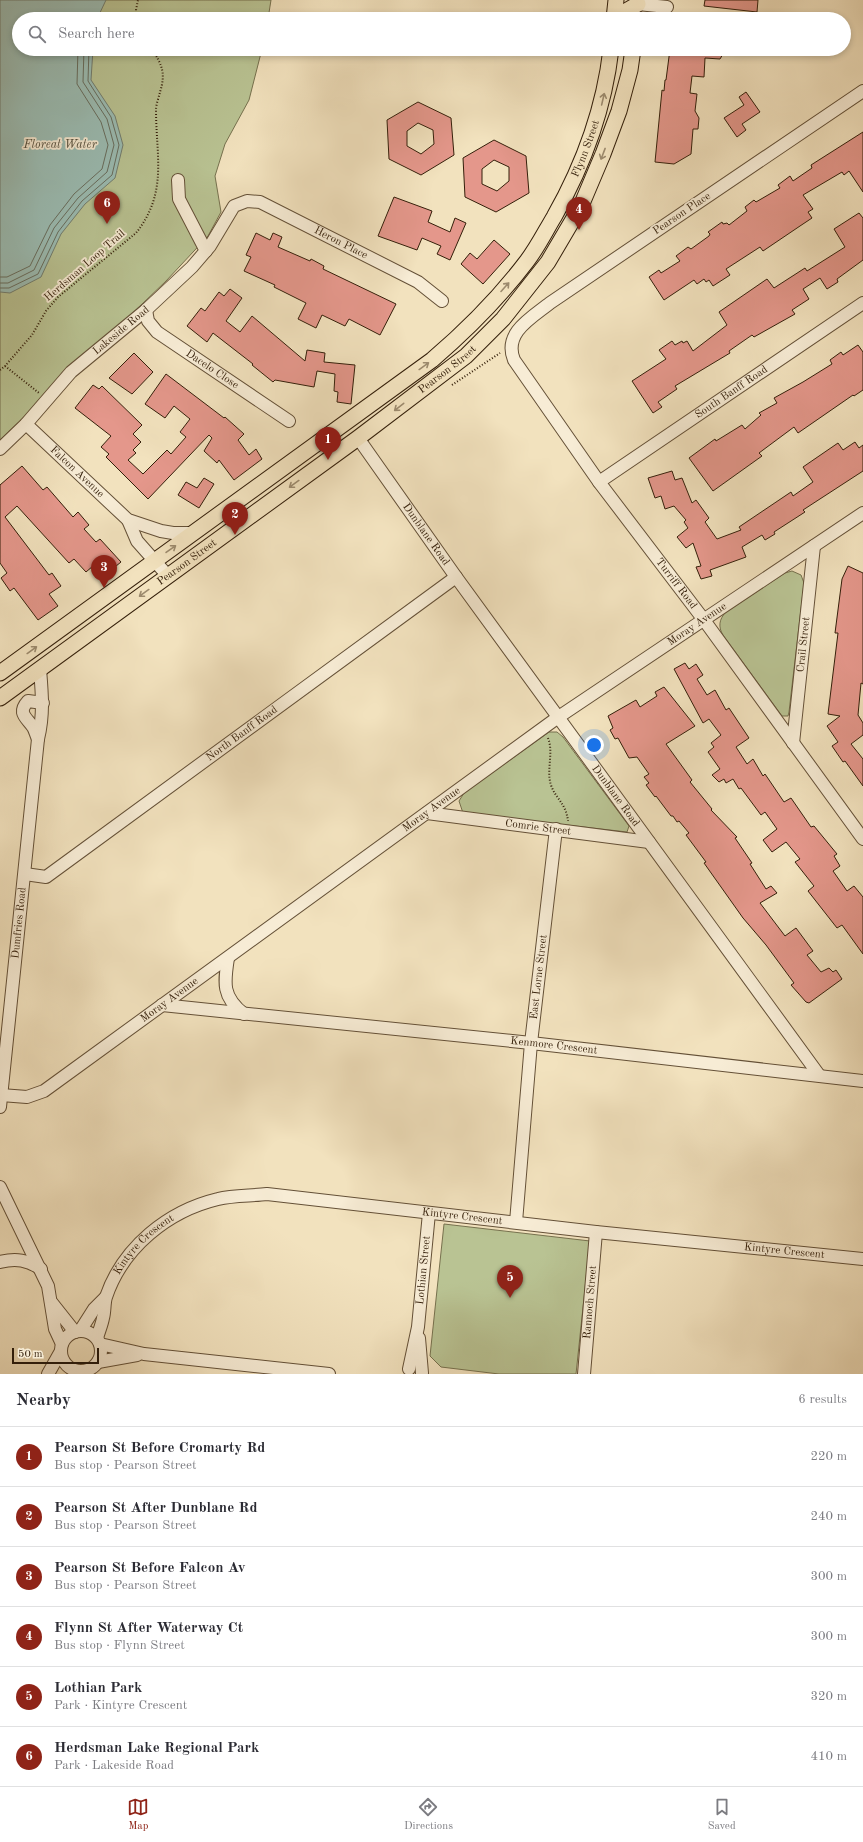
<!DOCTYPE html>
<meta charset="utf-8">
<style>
:root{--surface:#fff;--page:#f2f2f3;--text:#2b2b33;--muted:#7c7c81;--line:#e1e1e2;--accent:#8f2418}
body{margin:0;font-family:"Old Standard TT",serif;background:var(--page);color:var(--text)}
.scale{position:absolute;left:12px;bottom:10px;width:87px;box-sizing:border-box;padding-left:4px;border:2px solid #341f0a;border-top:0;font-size:11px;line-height:14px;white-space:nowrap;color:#341f0a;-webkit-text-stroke:3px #f7ecd5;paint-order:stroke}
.you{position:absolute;left:594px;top:745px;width:14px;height:14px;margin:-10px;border:3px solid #fff;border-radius:50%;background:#1a73e8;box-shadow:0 0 0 6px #1a73e833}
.badge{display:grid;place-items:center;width:26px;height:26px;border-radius:50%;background:var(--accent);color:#fff;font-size:13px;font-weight:700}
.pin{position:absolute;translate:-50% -33px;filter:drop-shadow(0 1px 2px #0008)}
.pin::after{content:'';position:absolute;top:21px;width:14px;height:12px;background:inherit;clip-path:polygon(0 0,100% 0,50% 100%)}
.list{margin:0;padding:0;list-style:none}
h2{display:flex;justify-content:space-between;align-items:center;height:52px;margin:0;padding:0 16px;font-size:17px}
h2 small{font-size:13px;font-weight:400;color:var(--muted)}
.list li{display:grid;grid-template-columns:26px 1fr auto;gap:12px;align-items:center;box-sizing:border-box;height:60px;padding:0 16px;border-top:1px solid var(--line)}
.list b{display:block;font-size:15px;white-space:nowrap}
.list p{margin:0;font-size:13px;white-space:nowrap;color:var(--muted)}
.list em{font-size:13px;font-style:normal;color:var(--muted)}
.icon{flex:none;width:22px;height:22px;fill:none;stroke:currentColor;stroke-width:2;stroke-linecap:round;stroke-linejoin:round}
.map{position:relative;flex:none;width:863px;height:1374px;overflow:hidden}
.search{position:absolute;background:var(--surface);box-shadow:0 2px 6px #0003;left:12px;right:12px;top:12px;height:44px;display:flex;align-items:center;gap:10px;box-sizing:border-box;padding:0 14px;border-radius:22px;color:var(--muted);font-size:15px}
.sheet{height:412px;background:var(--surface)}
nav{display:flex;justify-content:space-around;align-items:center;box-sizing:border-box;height:56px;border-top:1px solid var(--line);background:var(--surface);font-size:11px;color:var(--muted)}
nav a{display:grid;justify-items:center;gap:2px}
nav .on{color:var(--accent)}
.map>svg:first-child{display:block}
.green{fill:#b9c393;stroke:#76714e}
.water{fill:#9bbdb4;stroke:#727e70}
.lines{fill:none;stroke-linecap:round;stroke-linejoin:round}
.shore{stroke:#686e5f;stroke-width:1}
.building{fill:#e4978b;stroke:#341f0a;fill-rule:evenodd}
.minor-casing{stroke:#645037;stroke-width:14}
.major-casing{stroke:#341f0a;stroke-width:17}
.path{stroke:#341f0a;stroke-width:2;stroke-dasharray:1 2;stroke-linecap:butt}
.minor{stroke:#f7ecd5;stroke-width:12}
.major{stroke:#f2e2be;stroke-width:15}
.oneway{stroke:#9c8a6d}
.labels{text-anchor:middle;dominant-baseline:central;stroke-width:3.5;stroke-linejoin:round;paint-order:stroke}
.street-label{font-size:11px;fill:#341f0a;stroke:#f7ecd5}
.water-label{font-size:12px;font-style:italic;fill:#534e3d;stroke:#f7ecd5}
</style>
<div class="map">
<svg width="863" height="1374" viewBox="0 0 863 1374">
<rect width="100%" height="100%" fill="#f2e2be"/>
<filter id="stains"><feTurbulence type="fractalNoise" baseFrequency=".005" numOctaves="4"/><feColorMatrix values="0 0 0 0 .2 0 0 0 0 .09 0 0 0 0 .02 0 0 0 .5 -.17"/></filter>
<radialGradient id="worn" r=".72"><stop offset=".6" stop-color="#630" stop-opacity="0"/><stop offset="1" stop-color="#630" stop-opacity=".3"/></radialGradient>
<!-- green -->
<g class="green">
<path d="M0,0H271L268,19H19V49H262L249,100L225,144L215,176L221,212L208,236L166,281L0,440Z"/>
<path d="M792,571L801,575L804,583L789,712L788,716H782L723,635C718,627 719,619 726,612L785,573Z"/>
<path d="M549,732H557L563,737L629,826L627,832L463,813L459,801L464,793Z"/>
<path d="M444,1224L590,1241L576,1374H499L441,1367L430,1356Z"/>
</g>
<!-- water -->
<path class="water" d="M0,0H106L97,19H19V49H93L91,80L115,116L123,145L115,178L85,204L61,234L41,277L10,293L0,292Z"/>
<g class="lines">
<!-- shore -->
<g class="shore">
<path d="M0,277H7L30,266L50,225L74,194L102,169L108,145L101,122L77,84L78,49"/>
<path d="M0,283H8L34,270L54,228L78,198L107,172L114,145L107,119L83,82L84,49"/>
<path d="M0,288H9L38,274L58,232L82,201L112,175L119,145L111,117L88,81L89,49"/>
</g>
</g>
<!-- building -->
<g class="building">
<path d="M705,0H758L757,12L704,6Z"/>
<path d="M670,49H726L720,59L705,58L704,77L692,76L690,93L697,94L695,111L699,118L698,129H693L691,154L674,164L655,162L662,90L664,91L665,80H666Z"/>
<path d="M746,92L760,112L742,124L746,130L737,137L724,118L744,105L739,97Z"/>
<path d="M418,102L451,118L454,155L421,175L389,159L387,120ZM418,123L433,130L434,144L421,154L407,146V131Z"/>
<path d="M863,132V192L849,171L844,175L842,172L803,195L813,209L808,212L812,218L800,226L763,251L760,247L726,269L730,275L713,286L709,280L706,282L704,279L697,284L694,280L664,300L649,277L659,270L661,273L680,261L676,256L688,247L691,249L709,236L710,234L708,232L722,222L723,224L727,223L729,225L747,211L745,207L754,200L756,202L780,188L778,185L790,176L793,181L812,168L811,165Z"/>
<path d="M494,140L526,156L529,193L496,212L465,197L463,158ZM494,160L509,167V181L497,191L482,184V169Z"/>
<path d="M394,197L432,211L428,222L450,232L455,218L466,223L450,260L437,254L441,246L422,238L417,250L378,236Z"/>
<path d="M859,213L863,218V260L837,279L838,282L827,289L820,278L803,289L809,299L792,310L795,314L754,337L752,335L729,351L730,353L675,386L677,389L658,402L662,407L653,413L632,381L666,359L659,350L672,341L675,345L682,341L683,343L687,341L693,351L727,325L719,312L767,279L774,288L805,268L807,271L845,247L834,229Z"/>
<path d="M256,233L270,240L273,233L282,237L278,247L310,261L311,259L324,266L323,269L396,304L380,335L349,319L345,326L322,315L316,328L298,319L306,303L274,287L275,285L244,271L251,257L246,255Z"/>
<path d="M494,240L510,254L483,284L461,264L470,253L477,259Z"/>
<path d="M230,289L242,298L226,321L240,332L252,316L305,361L307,350L325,353L324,362L355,365L351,404L337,402L338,392L334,391L335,374L317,371L314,387L275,380L273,382L252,365L253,364L213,333L207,342L187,326L201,308L205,311L219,292L224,296Z"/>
<path d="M858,345L863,352V390L854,396L853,395L798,433L794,427L759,453L762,456L713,491L689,458L715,439L716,441L742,425L745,429L761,415L759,413L777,403L774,398L803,382L832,364L830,360L841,352L843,355Z"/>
<path d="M134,353L153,372L132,394L109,378Z"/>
<path d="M166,374L224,418L225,417L244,434L238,440L249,455L256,449L262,459L234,480L219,460L217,463L204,451L212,438L209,435L148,499L106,457L109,454L101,447L111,436L75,408L93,385L99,389L102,386L142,425L133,434L141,442L133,450L136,453L128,460L143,474L167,450L171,454L186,437L180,432L190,419L174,406L165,418L145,404Z"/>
<path d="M855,442L859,448L863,445V471L803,510L805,512L774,532L775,534L765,540L762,535L742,547L746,557L710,570L712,576L701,579L696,567L701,566L693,543L686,548L677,537L688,528L684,522L686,520L674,506L665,509L661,496L655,498L648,478L672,471L675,480L682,478L692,503L696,500L709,518L705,522L717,539L741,530L739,527L791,492L793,496L813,482L803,467L838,443L843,450Z"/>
<path d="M22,466L43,490L47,487L73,517L78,512L89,525L84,529L96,542L100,539L121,562L110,571L100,560L86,572L74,559L69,563L17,506L5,517L49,575L52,573L61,586L49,594L58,606L38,620L14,588L10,591L1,578L7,573L0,563V485Z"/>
<path d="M204,478L214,484L199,508L178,495L186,482L197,488Z"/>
<path d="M848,566L863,573V684L861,683L858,715L863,723V735L851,744L863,759V786L845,761L843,762L832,746L838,742L827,726L840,716L828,714L838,633H835L842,579Z"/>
<path d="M685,663L689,669L696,664L703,675L697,679L707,695L715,690L726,710L729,708L749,738L736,747L747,764L753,759L763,776L765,774L784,802L791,798L811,827L814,826L837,854L834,856L840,866L833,871L847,891L854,886L863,897V954L842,925L837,928L808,891L814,886L795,862L800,859L786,842L772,852L763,840L777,829L765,812L761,815L741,788L739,789L733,779L726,783L724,779L719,782L712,775L720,769L708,752L714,747L711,743L721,735L709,719L703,723L674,669Z"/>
<path d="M664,687L695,726L666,744L692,780L690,782L712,809L711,810L737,837L735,838L752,863L750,864L766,889L771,886L777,893L760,903L785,936L796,928L813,951L807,955L821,972L829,968L833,972L836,970L842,979L809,1003L806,1002L791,985L794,983L766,945L743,918L704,863L706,862L686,835L689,833L679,821L677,822L673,816H671L656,796L655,797L646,785L649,783L644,777L649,774L637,757L629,758L618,738L615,739L610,730L613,728L608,716L636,700L640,707L657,696L655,692Z"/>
</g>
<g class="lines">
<!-- minor casing -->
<g class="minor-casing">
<g id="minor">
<path d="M638,4L667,7"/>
<path id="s1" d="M863,91L550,303C531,318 503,333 514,360L599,482L704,620L863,839"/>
<path d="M178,180L179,199L206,251"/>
<path id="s2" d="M146,310L148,321L157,332L289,421"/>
<path id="s3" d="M26,424L128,520L161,531L173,533H194"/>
<path id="s4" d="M358,438L456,577L819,1075"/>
<path id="s5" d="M0,449L26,424L71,372L146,310L192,267L210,246L234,206L247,201L260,202L418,282L442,301"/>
<path id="s6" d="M599,482L863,303"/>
<path d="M128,520L137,541L168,576"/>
<path d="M38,739C36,735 35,730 33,727C26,717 17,713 28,701L43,703"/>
<path id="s7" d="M793,743L814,546"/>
<path id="s8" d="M427,813L649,842"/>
<path id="s9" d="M25,874L46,877L456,577"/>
<path d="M228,958C224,983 222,997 244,1014"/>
<path id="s10" d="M162,1005L531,1043L863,1081"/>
<path id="s11" d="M1,1095L27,1097L44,1091L557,718L863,513"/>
<path id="s12" d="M0,1107L38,739C44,715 42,693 40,669"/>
<path d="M0,1187L48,1286L55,1329L62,1344"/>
<path id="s13" d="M516,1222L531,1043L556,829"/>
<path d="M0,1262C16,1258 28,1260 41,1269"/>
<path d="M52,1303L75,1332"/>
<circle cx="81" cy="1351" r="20"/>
<path d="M80,1331L94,1309L105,1298"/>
<path id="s14" d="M97,1338C99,1331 102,1324 103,1318C105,1311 104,1303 106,1297C123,1247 168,1211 218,1199C233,1195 251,1196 267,1194L596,1232L863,1259"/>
<path d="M419,1338L422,1373"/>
<path d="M100,1344L144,1354L329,1374"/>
<path d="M98,1362L137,1355"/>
<path id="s15" d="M409,1369L418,1327L429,1213"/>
<path d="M48,1374L61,1351"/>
<path id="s16" d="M584,1374L596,1232"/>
</g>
</g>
<!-- major casing -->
<g class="major-casing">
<g id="major">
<path d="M614,19L616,0"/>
<path d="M622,19L626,11L638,4"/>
<path id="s17" d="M0,673L432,360C467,330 499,298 527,261C537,248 545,232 554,217C584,164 604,110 611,49"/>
<path id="s18" d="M0,698L358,438L466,356L503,319L548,262L581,206L603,154L619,111L630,70L633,49"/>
</g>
</g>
<!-- path -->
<g class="path">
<path d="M137,19L136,10L138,0"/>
<path d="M5,366L39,393"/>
<path d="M0,370L5,366L32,335L46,311L58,297L136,233C168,193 156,156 156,110C156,104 159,97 160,92C166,73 162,65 152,49"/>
<path d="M452,385L500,353"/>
<path d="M548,738C554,753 546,770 551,785C555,798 566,803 568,821"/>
</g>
<!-- minor -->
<use href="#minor" class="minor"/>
<!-- major -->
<use href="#major" class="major"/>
</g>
<!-- one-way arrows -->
<defs><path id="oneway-shaft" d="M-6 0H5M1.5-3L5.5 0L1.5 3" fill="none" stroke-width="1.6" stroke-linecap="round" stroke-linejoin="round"/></defs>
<g class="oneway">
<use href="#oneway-shaft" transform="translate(603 99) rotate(-77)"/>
<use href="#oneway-shaft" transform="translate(603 154) rotate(111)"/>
<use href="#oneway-shaft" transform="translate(505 287) rotate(-48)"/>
<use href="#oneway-shaft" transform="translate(424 366) rotate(-36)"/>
<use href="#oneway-shaft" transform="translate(399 407) rotate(142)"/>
<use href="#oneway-shaft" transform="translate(294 484) rotate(144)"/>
<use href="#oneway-shaft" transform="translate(171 549) rotate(-35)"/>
<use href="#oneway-shaft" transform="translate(144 593) rotate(144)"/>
<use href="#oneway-shaft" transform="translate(32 650) rotate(-36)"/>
</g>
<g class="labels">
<!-- street labels -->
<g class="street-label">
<text stroke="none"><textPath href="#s17" startOffset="798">Flynn Street</textPath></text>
<text transform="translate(682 214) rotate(-34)">Pearson Place</text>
<text stroke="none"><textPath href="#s5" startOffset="457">Heron Place</textPath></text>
<text transform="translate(85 266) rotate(-41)">Herdsman Loop Trail</text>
<text stroke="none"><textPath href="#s5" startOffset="170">Lakeside Road</textPath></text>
<text stroke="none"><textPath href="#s2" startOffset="92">Dacelo Close</textPath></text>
<text stroke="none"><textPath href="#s18" startOffset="555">Pearson Street</textPath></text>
<text stroke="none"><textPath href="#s6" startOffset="160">South Banff Road</textPath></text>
<text stroke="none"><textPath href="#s3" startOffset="70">Falcon Avenue</textPath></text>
<text stroke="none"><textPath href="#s4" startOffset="118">Dunblane Road</textPath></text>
<text stroke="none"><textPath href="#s18" startOffset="231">Pearson Street</textPath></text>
<text stroke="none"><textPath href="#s1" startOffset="728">Turriff Road</textPath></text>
<text stroke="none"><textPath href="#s11" startOffset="847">Moray Avenue</textPath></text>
<text stroke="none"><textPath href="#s7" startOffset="99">Crail Street</textPath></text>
<text stroke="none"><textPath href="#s9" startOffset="264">North Banff Road</textPath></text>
<text stroke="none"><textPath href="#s4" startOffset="441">Dunblane Road</textPath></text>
<text stroke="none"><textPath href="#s11" startOffset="523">Moray Avenue</textPath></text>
<text stroke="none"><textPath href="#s8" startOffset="112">Comrie Street</textPath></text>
<text stroke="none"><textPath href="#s12" startOffset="185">Dumfries Road</textPath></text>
<text stroke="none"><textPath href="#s13" startOffset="246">East Lorne Street</textPath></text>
<text stroke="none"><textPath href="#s11" startOffset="199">Moray Avenue</textPath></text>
<text stroke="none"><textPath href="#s10" startOffset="394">Kenmore Crescent</textPath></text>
<text stroke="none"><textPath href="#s14" startOffset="443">Kintyre Crescent</textPath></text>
<text stroke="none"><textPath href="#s14" startOffset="108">Kintyre Crescent</textPath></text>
<text stroke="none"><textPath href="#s14" startOffset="767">Kintyre Crescent</textPath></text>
<text stroke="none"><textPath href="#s15" startOffset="100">Lothian Street</textPath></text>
<text stroke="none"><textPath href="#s16" startOffset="72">Rannoch Street</textPath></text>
</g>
<!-- water labels -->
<g class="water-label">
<text x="60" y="145">Floreat Water</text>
</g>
</g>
<rect width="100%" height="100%" filter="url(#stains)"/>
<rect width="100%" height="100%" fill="url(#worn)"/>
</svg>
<div class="scale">50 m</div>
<div class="you"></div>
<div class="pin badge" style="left:328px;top:460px">1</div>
<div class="pin badge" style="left:235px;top:535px">2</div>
<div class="pin badge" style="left:104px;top:588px">3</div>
<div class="pin badge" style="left:579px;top:230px">4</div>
<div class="pin badge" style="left:510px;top:1298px">5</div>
<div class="pin badge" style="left:107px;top:224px">6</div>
<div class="search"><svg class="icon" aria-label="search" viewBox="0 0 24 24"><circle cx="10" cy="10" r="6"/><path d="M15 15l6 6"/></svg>Search here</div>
</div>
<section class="sheet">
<h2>Nearby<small>6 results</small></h2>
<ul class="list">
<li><span class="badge">1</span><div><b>Pearson St Before Cromarty Rd</b><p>Bus stop · Pearson Street</p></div><em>220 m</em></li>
<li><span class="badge">2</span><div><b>Pearson St After Dunblane Rd</b><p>Bus stop · Pearson Street</p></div><em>240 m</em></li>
<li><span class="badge">3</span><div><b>Pearson St Before Falcon Av</b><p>Bus stop · Pearson Street</p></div><em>300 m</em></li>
<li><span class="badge">4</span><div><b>Flynn St After Waterway Ct</b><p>Bus stop · Flynn Street</p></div><em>300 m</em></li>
<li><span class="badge">5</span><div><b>Lothian Park</b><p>Park · Kintyre Crescent</p></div><em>320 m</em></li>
<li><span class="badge">6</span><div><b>Herdsman Lake Regional Park</b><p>Park · Lakeside Road</p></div><em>410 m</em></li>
</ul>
</section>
<nav>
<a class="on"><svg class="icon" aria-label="map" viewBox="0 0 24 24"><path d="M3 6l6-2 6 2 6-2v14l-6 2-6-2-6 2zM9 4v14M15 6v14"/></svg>Map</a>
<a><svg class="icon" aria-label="directions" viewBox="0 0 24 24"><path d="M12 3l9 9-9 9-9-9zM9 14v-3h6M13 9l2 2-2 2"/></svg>Directions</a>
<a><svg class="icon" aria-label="saved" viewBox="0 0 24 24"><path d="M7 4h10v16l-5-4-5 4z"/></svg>Saved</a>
</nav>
